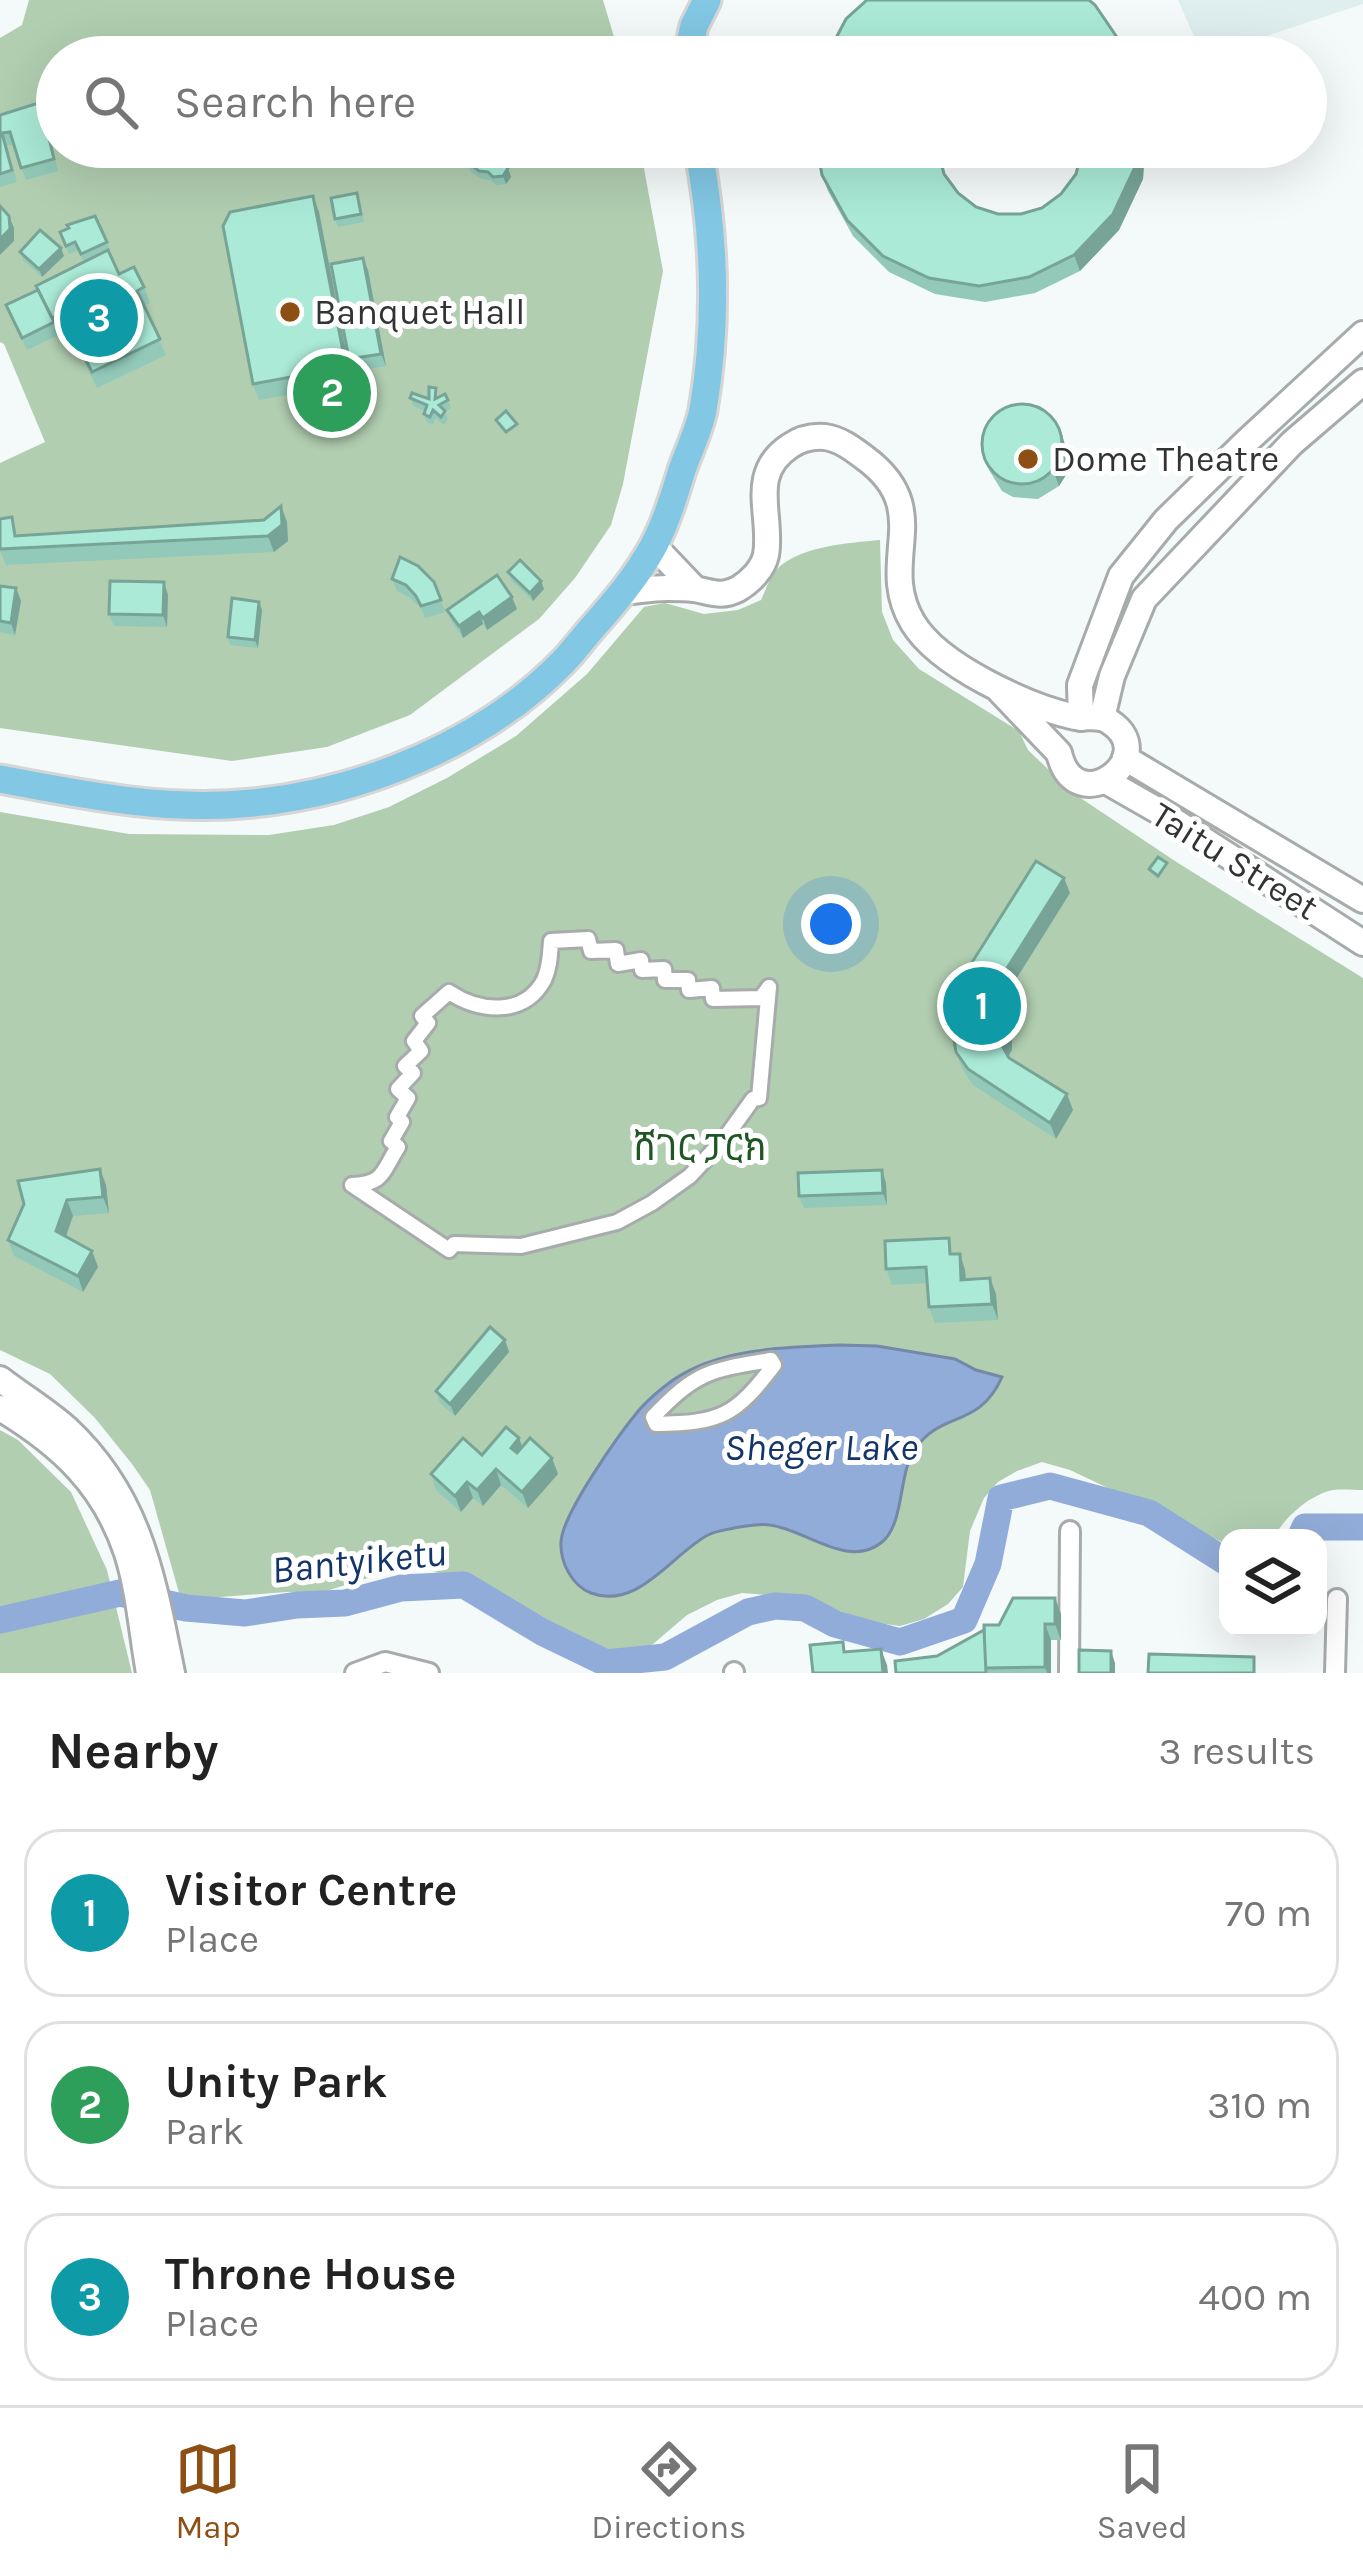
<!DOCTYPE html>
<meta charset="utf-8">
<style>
:root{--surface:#fff;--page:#f2f2f2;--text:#222;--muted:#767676;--line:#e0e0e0;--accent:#8d4f14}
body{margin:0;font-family:Karla,"Noto Sans Ethiopic",sans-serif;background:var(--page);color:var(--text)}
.controls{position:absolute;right:36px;bottom:36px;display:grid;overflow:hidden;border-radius:24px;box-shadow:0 12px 48px #0002}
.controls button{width:108px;height:108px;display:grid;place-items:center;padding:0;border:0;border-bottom:3px solid var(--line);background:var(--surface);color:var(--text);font:60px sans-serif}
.you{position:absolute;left:831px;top:924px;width:42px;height:42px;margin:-30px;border:9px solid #fff;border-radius:50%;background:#1a73e8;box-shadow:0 0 0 18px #1a73e833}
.badge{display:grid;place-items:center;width:78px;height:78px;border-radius:50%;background:var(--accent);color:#fff;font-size:39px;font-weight:700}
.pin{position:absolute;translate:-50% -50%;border:6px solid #fff;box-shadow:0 3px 12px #0006}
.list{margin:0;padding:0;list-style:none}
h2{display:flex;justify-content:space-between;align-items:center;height:156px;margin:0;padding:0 48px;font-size:51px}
h2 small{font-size:39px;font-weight:400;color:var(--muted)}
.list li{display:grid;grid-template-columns:78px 1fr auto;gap:36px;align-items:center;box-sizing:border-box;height:168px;margin:0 24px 24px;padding:0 24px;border:3px solid var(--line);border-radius:36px}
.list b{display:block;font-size:45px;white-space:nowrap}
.list p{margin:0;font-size:39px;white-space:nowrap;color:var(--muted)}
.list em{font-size:39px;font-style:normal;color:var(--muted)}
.icon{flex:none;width:66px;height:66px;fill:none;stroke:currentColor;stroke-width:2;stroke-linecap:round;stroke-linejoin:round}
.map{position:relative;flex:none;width:1363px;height:1673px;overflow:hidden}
.search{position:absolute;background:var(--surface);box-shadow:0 12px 48px #0002;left:36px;right:36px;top:36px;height:132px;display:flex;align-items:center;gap:30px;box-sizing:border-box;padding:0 42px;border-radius:66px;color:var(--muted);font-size:45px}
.sheet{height:732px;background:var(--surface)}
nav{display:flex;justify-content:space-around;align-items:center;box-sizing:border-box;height:168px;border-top:3px solid var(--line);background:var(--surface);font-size:33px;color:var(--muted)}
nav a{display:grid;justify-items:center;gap:6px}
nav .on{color:var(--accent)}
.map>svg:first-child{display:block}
.built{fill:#dfeeef}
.green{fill:#b1ceb1}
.water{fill:#91acd8;stroke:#7488a7;stroke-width:3;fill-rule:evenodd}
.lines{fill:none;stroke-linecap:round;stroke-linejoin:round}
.river{stroke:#91acd8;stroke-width:27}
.pedestrian-casing{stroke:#a7abab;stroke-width:20}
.minor-casing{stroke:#a7abab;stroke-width:24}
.secondary-casing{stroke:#a7abab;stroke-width:30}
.primary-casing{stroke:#d6d6d6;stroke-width:33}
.pedestrian{stroke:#fff;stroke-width:14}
.minor{stroke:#fff;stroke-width:18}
.secondary{stroke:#fff;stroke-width:24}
.primary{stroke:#82c7e4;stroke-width:27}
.wall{fill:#92c9b8}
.shaded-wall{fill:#77a496}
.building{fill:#aaead6;stroke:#77a496;stroke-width:3}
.poi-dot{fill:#8d4f14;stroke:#fff;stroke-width:4.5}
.labels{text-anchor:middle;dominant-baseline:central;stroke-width:10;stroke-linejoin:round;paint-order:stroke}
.poi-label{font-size:36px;fill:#323434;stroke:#fff;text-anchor:start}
.street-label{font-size:36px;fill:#323434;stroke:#fff}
.park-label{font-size:36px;fill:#1f5724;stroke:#fff}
.water-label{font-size:39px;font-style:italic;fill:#14356a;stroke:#fff}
</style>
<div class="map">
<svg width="1363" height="1673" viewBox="0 0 1363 1673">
<rect width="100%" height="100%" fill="#f4f9f9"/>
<!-- built -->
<path class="built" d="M1178,0H1363V4L1203,57Z"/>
<!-- green -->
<g class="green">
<path d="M29,0H603L620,57H57V147H640L663,271L623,484L611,525L575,578L539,619L410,715L327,747L232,761L0,728V463L45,442L4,344L0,342V38L22,25Z"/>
<path d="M880,540L882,612L893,640L919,669L1019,731L1028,750L1073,793L1178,863L1363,978V1490C1354,1490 1343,1489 1333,1490C1311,1494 1283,1518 1274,1538H1228V1545L1070,1470L1042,1462L1017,1471L998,1482L984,1498L970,1531L963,1587L948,1604L924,1619L900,1626L878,1623L791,1597L742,1593L717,1600L687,1615L653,1644L631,1652L603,1654L571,1646L501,1597L427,1569H397L323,1592H286L181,1600L150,1490L132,1464L95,1418L50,1374L0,1350V812L129,834L269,835L334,825L389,807L447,778L516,736L587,674L644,607L665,603L704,614L738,610L761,600C765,592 768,582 773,574C793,546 849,543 880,540Z"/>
<path d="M0,1430L18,1440L71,1492L107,1570L132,1673H0Z"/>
</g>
<!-- water -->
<path class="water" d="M840,1345L877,1346L955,1359L976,1370L1002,1377C979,1429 942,1410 915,1449C898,1473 905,1523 882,1542C848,1570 805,1529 770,1525C759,1523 746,1526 734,1528C726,1530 715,1531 708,1535C673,1553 638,1611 591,1593C572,1586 560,1562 561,1542C562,1514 620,1433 639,1410C648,1400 662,1388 673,1380C719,1348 787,1347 840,1345ZM774,1364L727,1413L700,1423L653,1416L712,1371Z"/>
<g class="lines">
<!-- river -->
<g class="river">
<path d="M1300,1538L1305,1527H1363"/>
<path d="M0,1620L120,1593L186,1608L245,1613L297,1605L345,1603L401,1588L464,1585L542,1632L606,1663L665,1657L748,1612L775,1606L805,1608L835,1624L900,1642L964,1620L988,1564L1001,1498L1050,1486L1149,1513L1228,1563"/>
</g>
<!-- pedestrian casing -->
<g class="pedestrian-casing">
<g id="pedestrian">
<path d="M588,939L591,951L616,950L618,964L641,960L642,970L664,969L665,980H688L689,990L712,988L713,999L761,998L769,987L759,1098L753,1099L725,1138L690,1176L652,1203L617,1222L521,1246L454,1244L449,1250L352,1185C384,1184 382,1172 398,1147L391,1141L402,1122L397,1117L408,1098L398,1089L413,1073L405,1066L421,1051L414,1041L428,1023L422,1016L449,992C479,1012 524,1017 544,980C550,967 550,954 551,941Z"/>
<path d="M771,1360L774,1365C735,1416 721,1423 656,1424L653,1417C697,1371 710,1370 771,1360Z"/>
</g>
</g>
<!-- minor casing -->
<g class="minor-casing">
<g id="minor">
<path d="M734,1672V1673"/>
<path d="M355,1673L385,1662L429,1673"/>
<path d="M1069,1673L1070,1531"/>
<path d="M1335,1673L1337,1599"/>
</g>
</g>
<!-- secondary casing -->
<g class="secondary-casing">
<g id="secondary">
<path d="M654,546L695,589"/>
<path d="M622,592C637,591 652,588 667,588C676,588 686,588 694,589C712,592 720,598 738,589C750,582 763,569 766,555C773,516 747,474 790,446C800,439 813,436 825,437C840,439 853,449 865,458C937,511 875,561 913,623C939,666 1027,706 1075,717C1088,719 1099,714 1110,722C1163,757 1075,823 1059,753L997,688"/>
<path d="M1081,718L1080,685L1121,576L1166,520L1246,442L1363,334"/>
<path d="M1102,718L1112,676L1144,599L1292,443L1363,382"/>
<path d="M1125,758L1363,900"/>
<path d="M1106,781L1162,813L1363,943"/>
<path d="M0,1379C22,1396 47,1411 67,1429C141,1498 153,1580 172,1673"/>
<path d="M0,1408C60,1444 104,1484 127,1553C139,1591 142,1634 149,1673"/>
</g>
</g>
<!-- primary casing -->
<g class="primary-casing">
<g id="primary">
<path d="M687,57L694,26L707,0"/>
<path d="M0,779C84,795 167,812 253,803C364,792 485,742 563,662C574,651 583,638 593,627C615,602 637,576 653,547C666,523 674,496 682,470C689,450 699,430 703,410C718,322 715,235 698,147"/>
</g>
</g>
<!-- pedestrian -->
<use href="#pedestrian" class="pedestrian"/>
<!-- minor -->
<use href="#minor" class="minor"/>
<!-- secondary -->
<use href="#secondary" class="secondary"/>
<!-- primary -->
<use href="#primary" class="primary"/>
</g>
<!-- wall -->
<g class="wall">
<path d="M48,100L57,121V132L49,134L58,171L26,180L14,145H6L17,182L0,187V115Z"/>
<path d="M817,147H944L943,168L945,176L958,193L976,207L998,214H1021L1042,208L1061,194L1076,174L1083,147H1145L1143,179L1119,230L1080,271L1035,293L985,302L935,294L889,272L853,236L828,191L822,175Z"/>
<path d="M466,161L511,177L506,184L496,185L491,180L482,179L471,172Z"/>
<path d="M360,201L364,222L338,227L335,219Z"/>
<path d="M319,212L352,383L259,400L253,384Z"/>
<path d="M60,232L107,242L110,250L108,251L119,274L144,287L150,303L144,306L166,355L97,388L69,330L27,350L6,305L38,290L84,262L78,250L69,254Z"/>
<path d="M20,252L64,256L42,277L23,260Z"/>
<path d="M368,270L386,366L353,372L349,359Z"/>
<path d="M445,394L451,408L445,412L448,419L444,425L436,418L432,425L427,422L424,414L425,411L413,406L410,398L429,399Z"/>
<path d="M1061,432L1066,448L1068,461L1066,475L1059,486L1038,499L1013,497L1002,491L989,470L983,454Z"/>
<path d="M281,506L287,522L288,541L274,552L6,565L0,550L18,536L264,520Z"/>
<path d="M508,572L544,589L533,601L511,580Z"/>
<path d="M392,579L434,582L445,612L425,618L421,608L410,598L397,591Z"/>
<path d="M164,582L168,595L167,627L114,626L109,614Z"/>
<path d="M0,586L16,588L21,601L15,635L0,632Z"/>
<path d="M259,602L262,610L258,648L230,645L228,637Z"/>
<path d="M517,609L487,630L483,624L463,638L452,622L447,610Z"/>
<path d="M1070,893L1003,1000L1002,1007L1012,1038V1050L1008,1057L1073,1110L1056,1139L973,1085L962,1068L956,1052Z"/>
<path d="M100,1169L106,1185L109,1213L73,1216L66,1236L92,1251L98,1267L83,1292L14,1256L8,1240Z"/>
<path d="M882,1170L886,1183L887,1205L804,1208L799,1196Z"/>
<path d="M955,1254L965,1270L966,1280L996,1294L998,1320L935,1323L929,1307L927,1283L892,1285L886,1269Z"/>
<path d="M505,1340L509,1352L455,1416L440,1403L436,1391Z"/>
<path d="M519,1438L522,1447L552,1458L558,1474L528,1508L501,1485L483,1506L473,1498L461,1512L436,1490L431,1474Z"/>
<path d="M1055,1598L1061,1614V1640H1051V1673H896L937,1656Z"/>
</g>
<!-- shaded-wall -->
<g class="shaded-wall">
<path d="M937,147H944L943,168L937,152Z"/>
<path d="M1138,147H1145L1143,179L1119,230L1080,271L1074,255Z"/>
<path d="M508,168L511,177L506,184L503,176Z"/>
<path d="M313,196L319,212L352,383L346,367Z"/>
<path d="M9,216L14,228V241L0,255V239Z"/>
<path d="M61,248L64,256L42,277L39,269Z"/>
<path d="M363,258L368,270L386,366L381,354Z"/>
<path d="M1061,432L1066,448L1068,461L1066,475L1059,486L1053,470Z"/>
<path d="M281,506L287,522L288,541L274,552L268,536Z"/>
<path d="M541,581L544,589L533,601L530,593Z"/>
<path d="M164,582L168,595L167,627L163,615Z"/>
<path d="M16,588L21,601L15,635L11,623Z"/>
<path d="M512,597L517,609L487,630L483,618Z"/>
<path d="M259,602L262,610L258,648L255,640Z"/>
<path d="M479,612L483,624L463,638L459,626Z"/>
<path d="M1064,878L1070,893L1003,1000L1001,1012L995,1001L997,984Z"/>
<path d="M1003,1009L1012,1038V1050L1006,1060L1001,1044Z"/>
<path d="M1067,1094L1073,1110L1056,1139L1050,1123Z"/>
<path d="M100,1169L106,1185L109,1213L103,1197Z"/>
<path d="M882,1170L886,1183L887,1205L883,1193Z"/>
<path d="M67,1200L73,1216L62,1247L56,1231Z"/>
<path d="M92,1251L98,1267L83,1292L78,1276Z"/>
<path d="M960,1254L965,1270L967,1296L961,1280Z"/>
<path d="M990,1278L996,1294L998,1320L992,1304Z"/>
<path d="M505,1340L509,1352L455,1416L450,1404Z"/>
<path d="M519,1438L525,1454L517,1464L511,1448Z"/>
<path d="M552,1458L558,1474L528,1508L522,1492Z"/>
<path d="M496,1469L501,1485L483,1506L477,1490Z"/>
<path d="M467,1482L473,1498L461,1512L455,1496Z"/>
<path d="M1055,1598L1061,1614V1640L1055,1624Z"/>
<path d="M1045,1624L1051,1640V1673H1047L1045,1667Z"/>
<path d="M881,1649L887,1665L888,1673H883Z"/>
<path d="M1111,1651L1115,1663V1673H1111Z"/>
</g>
<!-- building -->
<g class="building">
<path d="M867,0H1089L1095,5L1127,52L1129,57H826L846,19Z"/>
<path d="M48,100L56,118L45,122L54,159L21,168L10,132L2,133L12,170L0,174V115Z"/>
<path d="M470,147H484L491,153L503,156L508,168L503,176L493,177L488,172L479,171L466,161L470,153Z"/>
<path d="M817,147H937L944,174L958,193L976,207L998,214H1021L1042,208L1061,194L1076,174L1083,147H1138L1137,163L1113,214L1074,255L1029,277L979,286L929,278L883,256L847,220L822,175Z"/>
<path d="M357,193L361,214L335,219L331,198Z"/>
<path d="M313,196L346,367L253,384L223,226L230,212Z"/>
<path d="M0,206L9,216L10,229L0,239Z"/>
<path d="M95,216L107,242L81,254L75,242L66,246L60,232L69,228L67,225Z"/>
<path d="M40,230L61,248L39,269L20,252Z"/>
<path d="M108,250L119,274L134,267L144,287L137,291L160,339L92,372L63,314L52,318L36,286Z"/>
<path d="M363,258L381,354L349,359L331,264Z"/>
<path d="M38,290L54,322L22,338L6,305Z"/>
<path d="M429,387L436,388L435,399L445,394L448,400L439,405L445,411L441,417L433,410L430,417L424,414L427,405L410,398L412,393L429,399Z"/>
<circle cx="1022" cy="444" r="40"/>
<path d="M506,411L517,424L506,432L496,420Z"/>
<path d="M281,506L282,525L268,536L0,549V519L12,517L15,536L264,520Z"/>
<path d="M400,557L418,566L434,582L441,600L421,606L416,596L406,585L392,579Z"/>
<path d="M520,560L541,581L530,593L508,572Z"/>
<path d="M497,575L512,597L483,618L479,612L459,626L447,610Z"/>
<path d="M110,581L164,582L163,615L109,614Z"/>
<path d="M0,586L16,588L11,623L0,621Z"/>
<path d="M232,598L259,602L255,640L228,637Z"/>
<path d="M1158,857L1167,863L1158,876L1149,869Z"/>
<path d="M1036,861L1064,878L997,984L995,1001L1003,1009L1006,1022V1034L1001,1044L1009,1058L1067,1094L1050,1123L968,1069L956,1052L950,1016L959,983Z"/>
<path d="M100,1169L103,1197L67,1200L56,1231L92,1251L78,1276L8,1240L24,1204L18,1181Z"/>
<path d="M882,1170L883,1193L799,1196L798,1173Z"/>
<path d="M949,1238L950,1254H960L961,1280L990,1278L992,1304L929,1307L926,1267L886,1269L885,1241Z"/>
<path d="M490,1327L505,1340L450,1404L436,1391Z"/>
<path d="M506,1427L519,1438L511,1448L517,1453L530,1438L552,1458L522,1492L496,1469L477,1490L467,1482L455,1496L431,1474L463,1438L482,1455Z"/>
<path d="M1013,1598H1055V1624H1045V1667L984,1668V1625H999Z"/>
<path d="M984,1630L986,1673H896L895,1661L937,1656Z"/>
<path d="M843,1642L844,1652L881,1649L883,1673H813L810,1645Z"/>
<path d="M1079,1650L1111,1651V1673H1079Z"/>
<path d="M1149,1654L1254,1657V1673H1148Z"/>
</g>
<!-- markers -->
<g class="poi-dot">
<circle cx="290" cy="312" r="12"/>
<circle cx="1028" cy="459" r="12"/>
</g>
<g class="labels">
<!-- poi labels -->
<g class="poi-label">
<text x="314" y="312">Banquet Hall</text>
<text x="1052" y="459">Dome Theatre</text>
</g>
<!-- street labels -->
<g class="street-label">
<text transform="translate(1235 861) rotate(32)">Taitu Street</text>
</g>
<!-- park labels -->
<g class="park-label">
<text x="700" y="1148">ሸገር ፓርክ</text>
</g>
<!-- water labels -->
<g class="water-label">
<text x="821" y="1447">Sheger Lake</text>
<text transform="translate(359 1561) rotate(-6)">Bantyiketu</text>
</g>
</g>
</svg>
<div class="controls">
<button><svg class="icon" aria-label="layers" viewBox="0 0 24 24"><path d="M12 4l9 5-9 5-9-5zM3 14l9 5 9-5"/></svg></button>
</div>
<div class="you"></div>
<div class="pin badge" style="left:982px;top:1006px;background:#0f9aa8">1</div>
<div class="pin badge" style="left:332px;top:393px;background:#2e9e5b">2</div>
<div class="pin badge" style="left:99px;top:318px;background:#0f9aa8">3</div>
<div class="search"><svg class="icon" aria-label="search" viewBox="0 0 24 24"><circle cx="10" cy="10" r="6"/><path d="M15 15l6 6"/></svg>Search here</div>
</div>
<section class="sheet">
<h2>Nearby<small>3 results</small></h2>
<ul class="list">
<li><span class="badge" style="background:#0f9aa8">1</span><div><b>Visitor Centre</b><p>Place</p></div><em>70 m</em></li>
<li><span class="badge" style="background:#2e9e5b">2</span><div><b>Unity Park</b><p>Park</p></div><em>310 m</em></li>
<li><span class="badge" style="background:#0f9aa8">3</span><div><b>Throne House</b><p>Place</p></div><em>400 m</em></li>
</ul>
</section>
<nav>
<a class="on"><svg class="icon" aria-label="map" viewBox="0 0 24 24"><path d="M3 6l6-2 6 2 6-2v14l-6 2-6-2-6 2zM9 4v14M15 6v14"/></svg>Map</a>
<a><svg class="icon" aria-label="directions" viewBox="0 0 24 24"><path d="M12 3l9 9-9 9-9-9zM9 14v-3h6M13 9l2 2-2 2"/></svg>Directions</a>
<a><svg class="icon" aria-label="saved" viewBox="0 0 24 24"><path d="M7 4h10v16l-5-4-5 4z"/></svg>Saved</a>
</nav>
